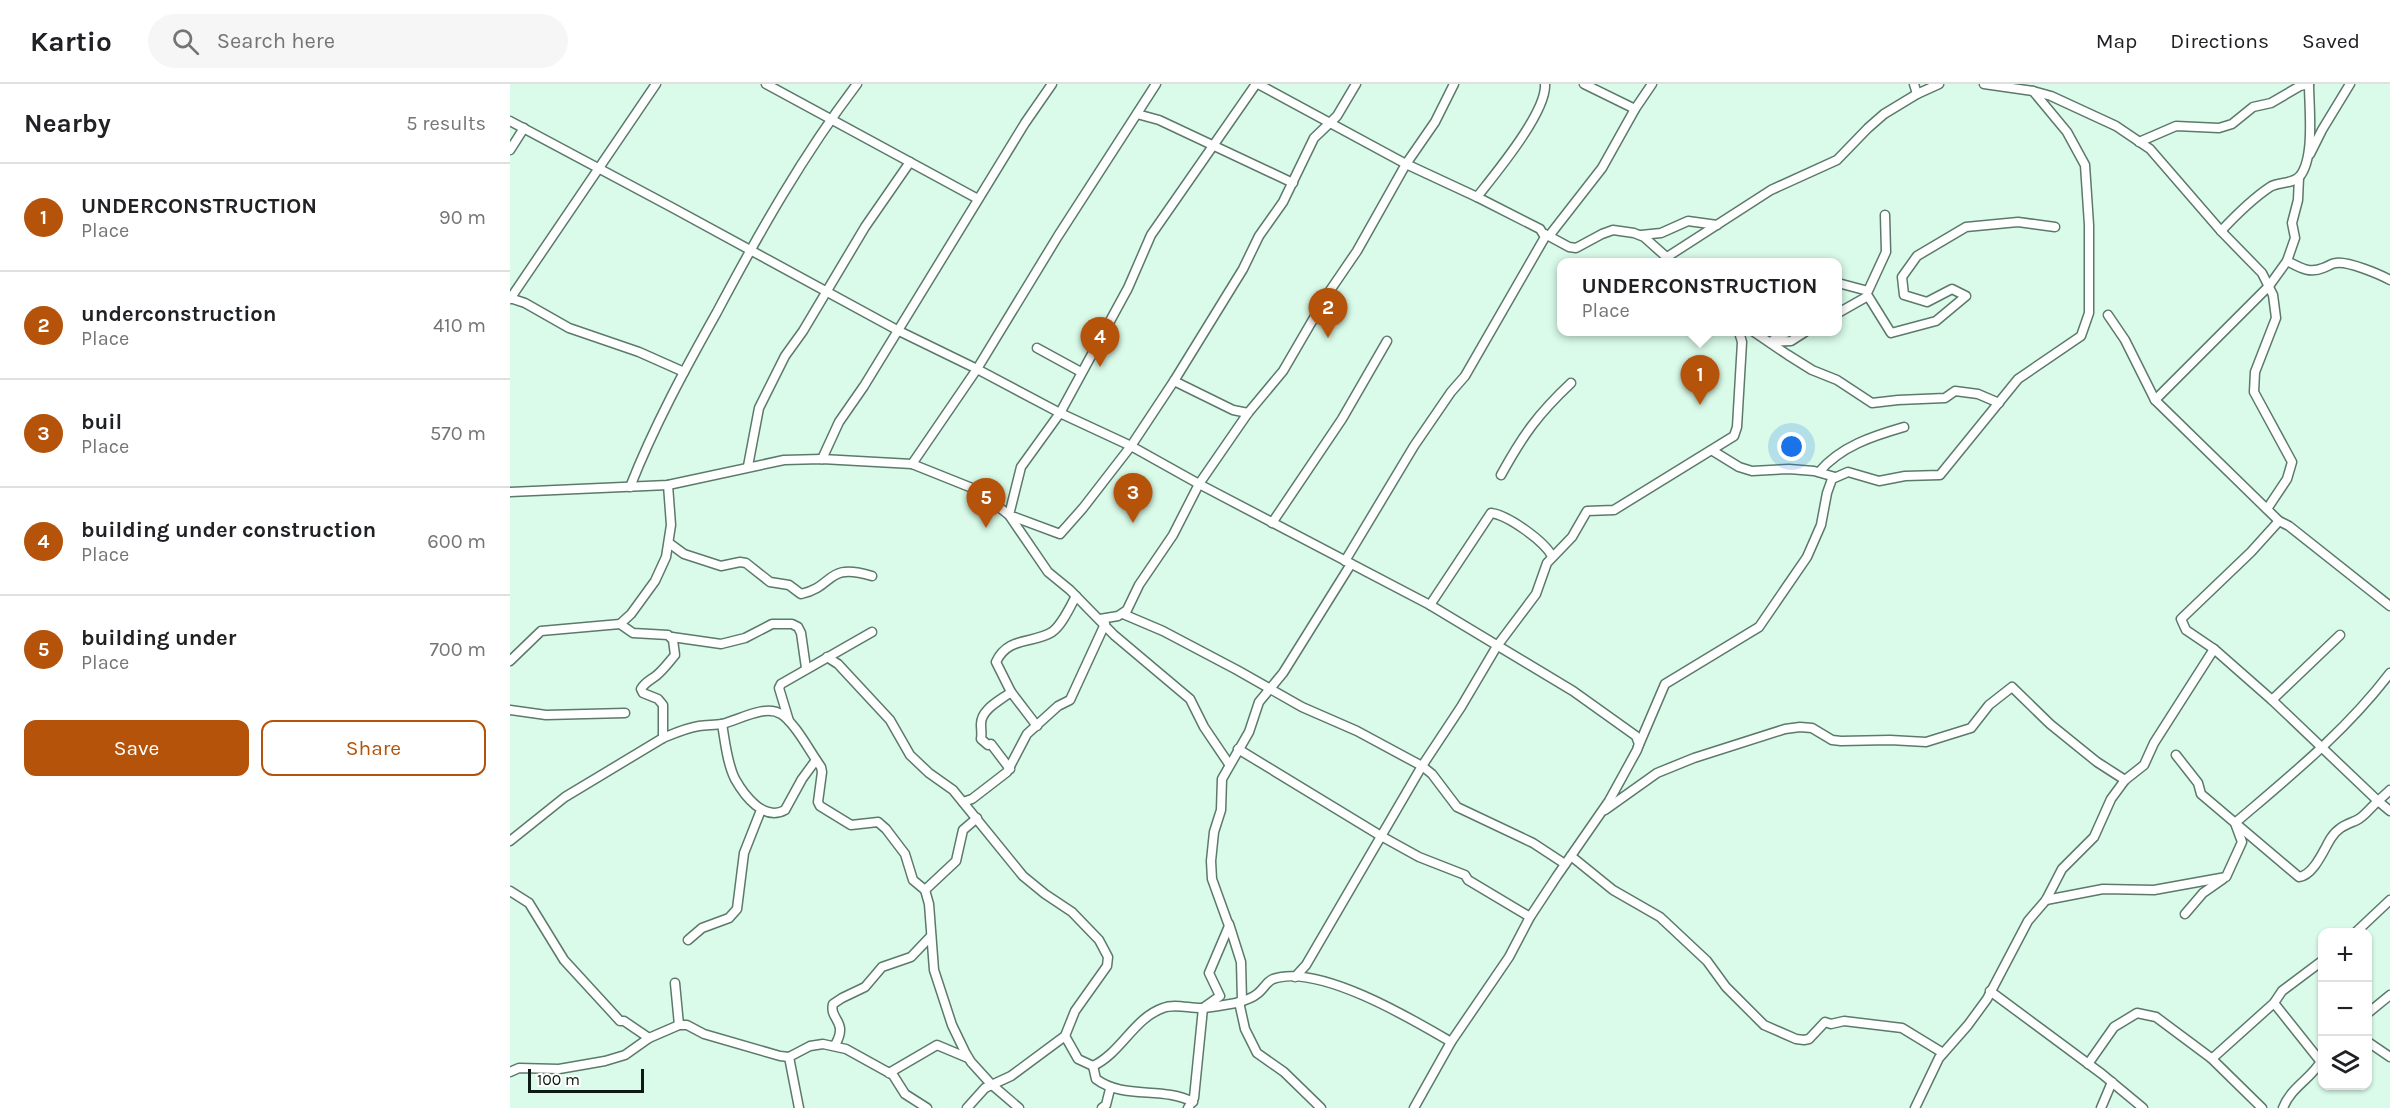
<!DOCTYPE html>
<meta charset="utf-8">
<style>
:root{--surface:#fff;--page:#f6f6f6;--text:#202124;--muted:#757577;--line:#e0e0e0;--accent:#b45309}
body{margin:0;font-family:Karla,sans-serif;background:var(--page);color:var(--text)}
.controls{position:absolute;right:18px;bottom:18px;display:grid;overflow:hidden;border-radius:12px;box-shadow:0 2px 4px #0004}
.controls button{width:54px;height:54px;display:grid;place-items:center;padding:0;border:0;border-bottom:2px solid var(--line);background:var(--surface);color:var(--text);font:30px sans-serif}
.scale{position:absolute;left:18px;bottom:15px;width:116px;box-sizing:border-box;padding-left:6px;border:3px solid #0d1913;border-top:0;font-size:16px;line-height:21px;white-space:nowrap;color:#0d1913;-webkit-text-stroke:4px #fff;paint-order:stroke}
.you{position:absolute;left:1282px;top:363px;width:21px;height:21px;margin:-15px;border:4px solid #fff;border-radius:50%;background:#1a73e8;box-shadow:0 0 0 9px #1a73e833}
.badge{display:grid;place-items:center;width:39px;height:39px;border-radius:50%;background:var(--accent);color:#fff;font-size:20px;font-weight:700}
.pin{position:absolute;translate:-50% -50px;filter:drop-shadow(0 2px 3px #0008)}
.pin::after{content:'';position:absolute;top:32px;width:21px;height:18px;background:inherit;clip-path:polygon(0 0,100% 0,50% 100%)}
.popup{position:absolute;left:1047px;top:174px;width:285px;height:78px;box-sizing:border-box;display:grid;place-content:center;border-radius:12px;background:var(--surface);filter:drop-shadow(0 2px 4px #0005);font-size:20px;white-space:nowrap;color:var(--muted)}
.popup b{font-size:22px;color:var(--text)}
.popup::after{content:'';position:absolute;left:50%;top:100%;margin-left:-12px;border:12px solid transparent;border-top-color:var(--surface)}
.list{margin:0;padding:0;list-style:none}
h2{display:flex;justify-content:space-between;align-items:center;height:78px;margin:0;padding:0 24px;font-size:26px}
h2 small{font-size:20px;font-weight:400;color:var(--muted)}
.list li{display:grid;grid-template-columns:39px 1fr auto;gap:18px;align-items:center;box-sizing:border-box;height:108px;padding:0 24px;border-top:2px solid var(--line)}
.list b{display:block;font-size:22px;white-space:nowrap}
.list p{margin:0;font-size:20px;white-space:nowrap;color:var(--muted)}
.list em{font-size:20px;font-style:normal;color:var(--muted)}
.actions{display:flex;gap:12px;padding:18px 24px}
.actions a{flex:1;padding:14px 0;border:2px solid var(--accent);border-radius:12px;text-align:center;font-size:21px;color:var(--accent)}
.actions .main{background:var(--accent);color:#fff}
.icon{flex:none;width:33px;height:33px;fill:none;stroke:currentColor;stroke-width:2;stroke-linecap:round;stroke-linejoin:round}
.map{position:relative;flex:none;width:1880px;height:1024px;overflow:hidden}
header{display:flex;align-items:center;gap:36px;box-sizing:border-box;height:84px;padding:0 30px;background:var(--surface);border-bottom:2px solid var(--line)}
header strong{font-size:28px}
nav{display:flex;gap:33px;margin-inline-start:auto;font-size:21px}
.search{width:420px;height:54px;background:var(--page);display:flex;align-items:center;gap:15px;box-sizing:border-box;padding:0 21px;border-radius:33px;color:var(--muted);font-size:22px}
main{display:flex}
aside{flex:1;background:var(--surface)}
.map>svg:first-child{display:block}
.lines{fill:none;stroke-linecap:round;stroke-linejoin:round}
.minor-casing{stroke:#5c796b;stroke-width:11}
.minor{stroke:#fff;stroke-width:8}
</style>
<header>
<strong>Kartio</strong>
<div class="search"><svg class="icon" aria-label="search" viewBox="0 0 24 24"><circle cx="10" cy="10" r="6"/><path d="M15 15l6 6"/></svg>Search here</div>
<nav><a>Map</a><a>Directions</a><a>Saved</a></nav>
</header>
<main>
<aside>
<h2>Nearby<small>5 results</small></h2>
<ul class="list">
<li><span class="badge">1</span><div><b>UNDERCONSTRUCTION</b><p>Place</p></div><em>90 m</em></li>
<li><span class="badge">2</span><div><b>underconstruction</b><p>Place</p></div><em>410 m</em></li>
<li><span class="badge">3</span><div><b>buil</b><p>Place</p></div><em>570 m</em></li>
<li><span class="badge">4</span><div><b>building under construction</b><p>Place</p></div><em>600 m</em></li>
<li><span class="badge">5</span><div><b>building under</b><p>Place</p></div><em>700 m</em></li>
</ul>
<div class="actions"><a class="main">Save</a><a>Share</a></div>
</aside>
<div class="map">
<svg width="1880" height="1024" viewBox="0 0 1880 1024">
<rect width="100%" height="100%" fill="#dafbea"/>
<g class="lines">
<!-- minor casing -->
<g class="minor-casing">
<g id="minor">
<path d="M256,0L468,115"/>
<path d="M746,0L641,151L618,204L550,329L511,383L499,431L550,450L573,424L621,362L664,297L733,185L749,152L773,118L804,54L827,32L846,0"/>
<path d="M748,0L896,80L967,113L1030,145L1035,153L955,292L941,308L904,362L835,477"/>
<path d="M1074,0L1125,25"/>
<path d="M1404,0L1407,10"/>
<path d="M1474,0L1523,7L1541,12L1606,42L1640,65L1711,147L1752,189L1763,211L1766,234L1745,288L1744,308L1782,378L1777,395L1757,425"/>
<path d="M627,30L649,36L783,99"/>
<path d="M0,37L163,124L389,247L467,285L550,329L621,362L689,400L920,521L1063,607L1126,652L1129,660L1127,666L1099,717L1047,792L1020,833L999,873L941,958L904,1024"/>
<path d="M1629,58L1666,42L1709,44L1722,40L1743,23L1761,19L1790,2L1799,0"/>
<path d="M0,66L14,44"/>
<path d="M1800,70L1812,46L1840,0"/>
<path d="M967,113C985,90 1037,28 1035,0"/>
<path d="M1711,147C1726,131 1742,115 1760,103C1769,97 1782,101 1790,92C1805,73 1799,24 1799,0"/>
<path d="M1035,150L1059,163L1066,164L1092,150L1103,146L1124,149L1134,153L1162,178"/>
<path d="M1131,151L1151,149L1178,137L1207,141"/>
<path d="M1039,152L1092,84L1125,25L1142,0"/>
<path d="M1157,173L1261,106L1327,76L1358,44L1374,30L1407,10L1429,0"/>
<path d="M1777,177C1789,183 1799,190 1813,184C1817,183 1822,179 1826,179C1838,177 1869,190 1880,196"/>
<path d="M1328,199L1358,207L1376,168L1375,131"/>
<path d="M0,214L15,219L59,244L129,268L174,288"/>
<path d="M0,215L146,0"/>
<path d="M1328,229L1358,212L1381,249L1426,237L1456,212L1442,205L1417,218L1394,211L1392,193L1407,172L1456,143L1508,138L1545,143"/>
<path d="M1598,231L1615,256L1645,316"/>
<path d="M1244,248L1278,271L1302,286L1327,296L1362,319L1388,316L1435,314L1445,307L1468,310L1489,319"/>
<path d="M1263,256L1278,248"/>
<path d="M1260,258L1281,257L1295,248"/>
<path d="M527,264L571,288"/>
<path d="M664,297L723,326L738,329"/>
<path d="M1203,367L1229,383L1242,387L1279,385L1304,387L1325,393"/>
<path d="M312,375L329,338L354,302L515,39L542,0"/>
<path d="M402,380L467,285L548,152L646,0"/>
<path d="M238,382L249,324L275,272L293,247L355,143L400,78"/>
<path d="M1309,388C1331,362 1363,352 1394,343"/>
<path d="M991,391C1013,351 1028,330 1061,299"/>
<path d="M120,403C144,342 175,285 207,228C249,149 293,71 347,0"/>
<path d="M0,408L158,401L274,376L312,375L402,380L467,406L499,431L538,488L560,506L604,551L680,615L694,643L719,680"/>
<path d="M1769,437L1645,316L1759,202L1777,177L1785,154L1782,139L1788,116L1789,93"/>
<path d="M762,439L832,335L877,257"/>
<path d="M159,459L174,470L211,482L230,478L236,479L260,498L279,501L291,510C326,502 315,478 362,492"/>
<path d="M920,521L981,429C998,431 1034,457 1042,472"/>
<path d="M1880,522L1779,442L1769,437L1741,468L1671,535L1676,546L1704,565L1762,616L1868,717L1880,706"/>
<path d="M613,530L653,547L727,586L792,623L847,647L912,682L922,690L947,723L1023,759L1055,780"/>
<path d="M590,535L608,532L617,526L629,501L663,451L689,400L738,329L773,287L819,208L847,167L896,80L925,38L944,0"/>
<path d="M110,540L123,549L158,551L163,556L165,571C159,578 154,585 147,591C141,596 135,598 131,605L133,609L148,615L153,621V654"/>
<path d="M162,553L211,560L235,554L262,540H282L288,543L291,549L296,584"/>
<path d="M317,573L328,580L380,636L400,671L419,689L443,706L513,792L535,810L562,828L589,856L598,873L597,882L565,927L555,952L501,992L475,1004L457,1024"/>
<path d="M0,577L31,547L110,540L121,530L145,497L156,473L161,441L158,401"/>
<path d="M1762,616L1830,551"/>
<path d="M0,626L36,631L115,629"/>
<path d="M279,637L269,604L271,600L362,548"/>
<path d="M212,640C215,657 217,679 225,695C234,711 254,738 275,726L292,695L306,676"/>
<path d="M527,642L501,608L486,578C498,552 523,560 542,548C552,541 560,523 566,512"/>
<path d="M1128,663L1155,600L1249,543L1297,473L1311,441L1317,409L1322,395L1338,388L1369,397L1395,392L1430,391L1508,295L1571,252L1579,229V141L1575,81L1557,48L1523,7"/>
<path d="M728,665L871,752L909,773L955,791L958,796L1020,833"/>
<path d="M1666,671L1688,699L1691,710L1789,793C1804,791 1814,765 1821,754C1828,743 1836,741 1847,736C1854,733 1862,722 1868,717L1880,727"/>
<path d="M500,685L481,660L478,661L471,655C472,649 471,646 471,640C471,625 491,616 501,608"/>
<path d="M453,718L462,715L497,688L517,650L548,622L560,616L595,540"/>
<path d="M1095,726L1147,689L1184,674L1275,645L1290,643L1302,644L1322,656L1331,657L1380,656L1416,658L1461,644L1479,621L1502,603L1540,640L1587,678L1615,696"/>
<path d="M0,757L55,713L153,654C165,649 176,644 189,642C197,641 205,641 212,640C229,636 255,620 271,630C286,640 300,668 311,683L312,688L308,718L310,722L341,741L368,738L376,745L395,770L403,796L415,806L419,820L424,886L442,941L455,968L461,978L481,1000L509,1024"/>
<path d="M1061,772L1103,806L1150,833L1197,877L1216,903L1254,941L1286,955L1294,956L1299,955L1315,938L1321,940L1334,937L1392,944L1433,969"/>
<path d="M415,806L446,777L453,746L467,734"/>
<path d="M0,807L19,819L54,876L110,937H114L139,954"/>
<path d="M1536,816L1593,805L1644,806L1716,793L1732,758L1725,739C1780,692 1836,647 1880,589"/>
<path d="M1675,830L1693,809L1713,795"/>
<path d="M719,840L731,878L732,917"/>
<path d="M1846,848L1880,816"/>
<path d="M178,856L192,844L219,834L227,825L234,769L251,726"/>
<path d="M785,893L796,881L912,682L951,623L987,562L1026,510L1037,479L1062,453L1077,427L1104,426L1224,352L1227,343L1232,258L1229,248"/>
<path d="M165,899L169,941"/>
<path d="M1480,907L1592,990L1633,1024"/>
<path d="M729,918L735,945L747,969L774,988L811,1024"/>
<path d="M1858,929L1880,911"/>
<path d="M555,952L568,975L583,982C611,969 624,934 653,924C665,919 681,925 694,924C704,923 715,921 726,919C733,917 741,915 747,910C753,906 756,898 763,895C808,879 902,935 941,958"/>
<path d="M1858,958L1880,973"/>
<path d="M325,961C339,937 319,936 323,920L332,914L355,903L372,883L401,873L421,852"/>
<path d="M279,973L289,1024"/>
<path d="M1701,974L1752,1024"/>
<path d="M1811,978L1764,919L1772,907L1812,877"/>
<path d="M1578,980L1604,943L1627,929L1646,933L1701,974L1705,972L1764,919"/>
<path d="M583,982L586,995C614,1016 652,1002 683,1018"/>
<path d="M0,988L9,984L49,985L95,977L115,971L139,954L169,941H177L194,950L270,972L279,973L300,962L313,960L336,965L383,991L395,1010L417,1024"/>
<path d="M379,989L427,961L458,974"/>
<path d="M592,1024L596,1021L600,1005"/>
<path d="M678,1024L684,1014L693,924L710,912L699,889L719,842L702,795L701,777L704,748L711,726L712,695L739,648L749,618L773,589L841,480"/>
<path d="M1405,1024L1429,974L1458,941L1477,915L1518,837L1536,816L1552,785L1584,753L1601,715L1615,696L1634,681L1644,659L1704,565"/>
<path d="M1591,1024L1602,998"/>
<path d="M1773,1024C1781,1003 1801,995 1812,976"/>
</g>
</g>
<!-- minor -->
<use href="#minor" class="minor"/>
</g>
</svg>
<div class="controls">
<button>+</button>
<button>−</button>
<button><svg class="icon" aria-label="layers" viewBox="0 0 24 24"><path d="M12 4l9 5-9 5-9-5zM3 14l9 5 9-5"/></svg></button>
</div>
<div class="scale">100 m</div>
<div class="you"></div>
<div class="pin badge" style="left:1190px;top:321px">1</div>
<div class="popup"><b>UNDERCONSTRUCTION</b>Place</div>
<div class="pin badge" style="left:818px;top:254px">2</div>
<div class="pin badge" style="left:623px;top:439px">3</div>
<div class="pin badge" style="left:590px;top:283px">4</div>
<div class="pin badge" style="left:476px;top:444px">5</div>
</div>
</main>
